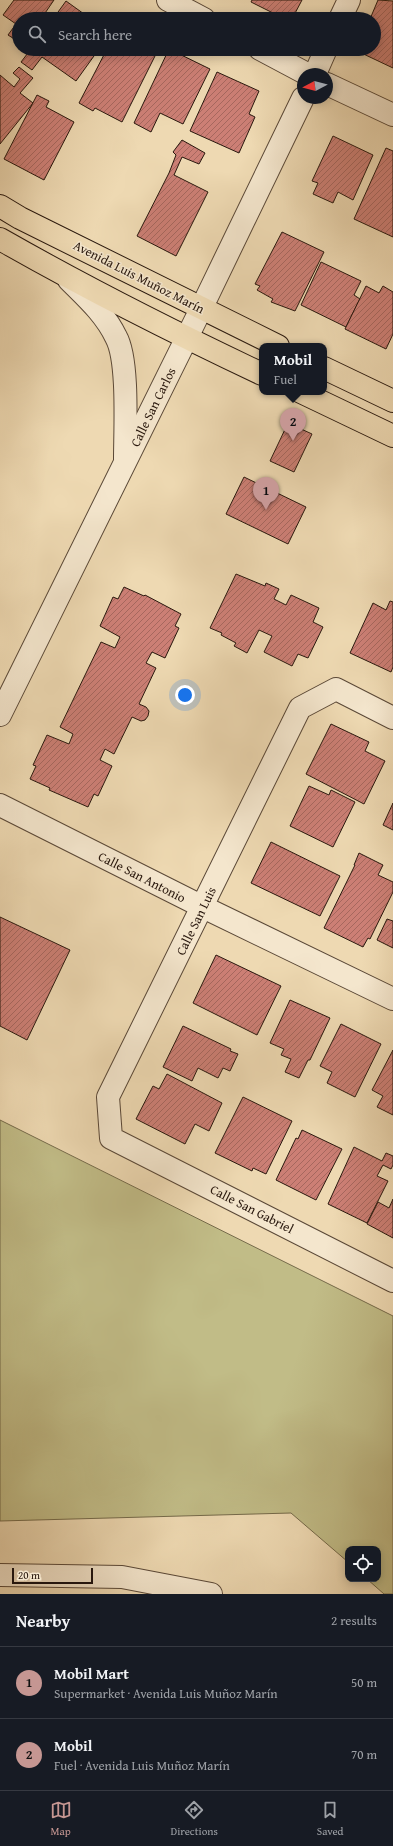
<!DOCTYPE html>
<meta charset="utf-8">
<style>
:root{--surface:#171b24;--page:#242831;--text:#f1f3f6;--muted:#9ea1a6;--line:#363941;--accent:#c59692}
body{margin:0;font-family:"Gentium Book Plus",serif;background:var(--page);color:var(--text)}
.controls{position:absolute;right:12px;bottom:12px;display:grid;overflow:hidden;border-radius:8px;box-shadow:0 2px 10px #0003}
.controls button{width:36px;height:36px;display:grid;place-items:center;padding:0;border:0;border-bottom:1px solid var(--line);background:var(--surface);color:var(--text);font:20px sans-serif}
.compass{position:absolute;left:297px;top:68px;width:36px;height:36px;border-radius:50%;background:var(--surface);box-shadow:0 2px 10px #0003;rotate:263deg}
.scale{position:absolute;left:12px;bottom:10px;width:81px;box-sizing:border-box;padding-left:4px;border:2px solid #29180e;border-top:0;font-size:11px;line-height:14px;white-space:nowrap;color:#29180e;-webkit-text-stroke:3px #f4e6cd;paint-order:stroke}
.you{position:absolute;left:185px;top:695px;width:14px;height:14px;margin:-10px;border:3px solid #fff;border-radius:50%;background:#1a73e8;box-shadow:0 0 0 6px #1a73e833}
.badge{display:grid;place-items:center;width:26px;height:26px;border-radius:50%;background:var(--accent);color:#111;font-size:13px;font-weight:700}
.pin{position:absolute;translate:-50% -33px;filter:drop-shadow(0 1px 2px #0008)}
.pin::after{content:'';position:absolute;top:21px;width:14px;height:12px;background:inherit;clip-path:polygon(0 0,100% 0,50% 100%)}
.popup{position:absolute;left:259px;top:343px;width:68px;height:52px;box-sizing:border-box;display:grid;place-content:center;border-radius:8px;background:var(--surface);filter:drop-shadow(0 1px 3px #0005);font-size:13px;white-space:nowrap;color:var(--muted)}
.popup b{font-size:15px;color:var(--text)}
.popup::after{content:'';position:absolute;left:50%;top:100%;margin-left:-8px;border:8px solid transparent;border-top-color:var(--surface)}
.list{margin:0;padding:0;list-style:none}
h2{display:flex;justify-content:space-between;align-items:center;height:52px;margin:0;padding:0 16px;font-size:17px}
h2 small{font-size:13px;font-weight:400;color:var(--muted)}
.list li{display:grid;grid-template-columns:26px 1fr auto;gap:12px;align-items:center;box-sizing:border-box;height:72px;padding:0 16px;border-top:1px solid var(--line)}
.list b{display:block;font-size:15px;white-space:nowrap}
.list p{margin:0;font-size:13px;white-space:nowrap;color:var(--muted)}
.list em{font-size:13px;font-style:normal;color:var(--muted)}
.icon{flex:none;width:22px;height:22px;fill:none;stroke:currentColor;stroke-width:2;stroke-linecap:round;stroke-linejoin:round}
.map{position:relative;flex:none;width:393px;height:1594px;overflow:hidden}
.search{position:absolute;background:var(--surface);box-shadow:0 2px 10px #0003;left:12px;right:12px;top:12px;height:44px;display:flex;align-items:center;gap:10px;box-sizing:border-box;padding:0 14px;border-radius:22px;color:var(--muted);font-size:15px}
.sheet{height:196px;background:var(--surface)}
nav{display:flex;justify-content:space-around;align-items:center;box-sizing:border-box;height:56px;border-top:1px solid var(--line);background:var(--surface);font-size:11px;color:var(--muted)}
nav a{display:grid;justify-items:center;gap:2px}
nav .on{color:var(--accent)}
.map>svg:first-child{display:block}
.park{fill:#c1bc87;stroke:#756a4a}
.building{fill:url(#building-hatch);stroke:#29180e}
.lines{fill:none;stroke-linecap:round;stroke-linejoin:round}
.street-casing{stroke:#5a4837;stroke-width:24}
.primary-casing{stroke:#29180e;stroke-width:24}
.street{stroke:#f4e6cd;stroke-width:22}
.primary{stroke:#eed9b2;stroke-width:22}
.labels{text-anchor:middle;dominant-baseline:central;stroke-width:3;stroke-linejoin:round;paint-order:stroke}
.street-label{font-size:13px;fill:#29180e;stroke:#f4e6cd}
</style>
<div class="map">
<svg width="393" height="1594" viewBox="0 0 393 1594">
<defs>
<pattern id="building-hatch" width="6" height="6" patternUnits="userSpaceOnUse"><rect width="6" height="6" fill="#cc7f75"/><path d="M-1 1l2-2M0 6l6-6M5 7l2-2" fill="none" stroke="#a6675e"/></pattern>
</defs>
<rect width="100%" height="100%" fill="#eed9b2"/>
<filter id="stains"><feTurbulence type="fractalNoise" baseFrequency=".005" numOctaves="4"/><feColorMatrix values="0 0 0 0 .2 0 0 0 0 .09 0 0 0 0 .02 0 0 0 .5 -.17"/></filter>
<radialGradient id="worn" r=".72"><stop offset=".6" stop-color="#630" stop-opacity="0"/><stop offset="1" stop-color="#630" stop-opacity=".3"/></radialGradient>
<!-- park -->
<path class="park" d="M0,1120L393,1316V1594H384L367,1579H378V1549H348V1562L291,1513L0,1521Z"/>
<!-- building -->
<g class="building">
<path d="M14,0H54L41,19H19V42L8,35L16,24L3,15Z"/>
<path d="M252,0H302L292,19H285L251,2Z"/>
<path d="M378,0L393,1V68L355,50L356,49H374V19H370Z"/>
<path d="M66,1L91,19H53Z"/>
<path d="M31,49H99L76,81L42,57L32,70L21,62Z"/>
<path d="M107,49L158,50L122,122L95,108L93,111L79,103Z"/>
<path d="M169,49L210,69L183,124L160,113L151,132L134,123Z"/>
<path d="M19,67L33,78L20,93L33,103L0,144V75L14,87L20,79L13,73Z"/>
<path d="M217,72L259,91L249,114L255,117L239,153L190,131Z"/>
<path d="M37,95L49,101L46,107L74,122L44,180L4,159Z"/>
<path d="M333,136L373,155L353,200L338,192L333,203L313,194L318,183L312,181Z"/>
<path d="M182,140L205,153L199,164L182,157L174,175L208,192L176,256L137,236L169,173L176,155L173,152Z"/>
<path d="M386,148L393,151V237L354,219Z"/>
<path d="M282,232L324,252L295,311L271,302L273,299L257,290L260,286L255,284Z"/>
<path d="M321,262L361,281L354,295L360,299L346,327L301,305Z"/>
<path d="M366,286L379,293L383,286L393,292V334L386,349L345,329Z"/>
<path d="M288,423L312,434L294,472L270,461Z"/>
<path d="M244,477L306,507L288,544L226,514Z"/>
<path d="M236,574L265,586L266,583L279,589L274,599L286,605L291,595L319,608L313,622L323,627L308,658L298,654L292,666L264,652L272,636L259,630L247,653L234,646L236,643L221,635L222,633L210,628Z"/>
<path d="M124,587L144,596L145,595L181,614L175,626L179,628L165,658L152,652L146,663L156,668L139,704L146,707L149,711L148,716L145,720L141,721L132,717L114,754L105,749L100,760L112,766L98,796L94,794L88,807L49,790L50,788L30,779L36,766L33,765L47,735L69,744L73,734L60,727L101,642L115,648L120,637L100,626L113,597L118,599Z"/>
<path d="M390,601L393,602V667L391,672L350,653L373,603L386,610Z"/>
<path d="M331,724L369,742L365,751L385,761L364,804L306,774Z"/>
<path d="M309,786L329,795L331,790L355,802L333,847L290,826Z"/>
<path d="M393,803V830L383,825Z"/>
<path d="M271,842L340,876L320,916L251,883Z"/>
<path d="M359,853L383,865L378,875L393,882V892L370,939L368,938L363,947L324,928L355,865H354Z"/>
<path d="M0,917L70,950L27,1040L0,1026Z"/>
<path d="M387,919L393,921V948L377,940Z"/>
<path d="M216,955L281,986L257,1035L193,1003Z"/>
<path d="M290,1000L330,1018L310,1060H308L299,1078L285,1072L291,1059L281,1055L284,1049L270,1043Z"/>
<path d="M341,1024L381,1044L355,1097L327,1083L332,1072L320,1066Z"/>
<path d="M183,1026L231,1049L230,1051L238,1054L230,1071L223,1068L218,1078L198,1068L192,1081L163,1067Z"/>
<path d="M393,1050V1115L377,1107L383,1096L372,1090Z"/>
<path d="M167,1074L222,1103L209,1131L195,1124L185,1144L136,1119L153,1086L159,1089Z"/>
<path d="M243,1097L292,1121L266,1174L253,1168L252,1171L215,1153Z"/>
<path d="M302,1130L342,1149L316,1200L276,1180L296,1138L298,1139Z"/>
<path d="M354,1147L382,1161L386,1153L393,1156V1165L391,1169L383,1165L377,1176L388,1181L367,1223L328,1204Z"/>
<path d="M393,1199V1238L367,1224L378,1202L389,1208Z"/>
</g>
<g class="lines">
<!-- street casing -->
<g class="street-casing">
<g id="street">
<path d="M168,0L204,19"/>
<path d="M340,19L349,0"/>
<path d="M260,49L307,74"/>
<path d="M315,74L326,49"/>
<path d="M327,84L393,115"/>
<path d="M69,280C87,298 105,314 116,337C129,360 125,430 125,459"/>
<path d="M0,715L201,309L303,98"/>
<path d="M393,718L336,689L300,708L108,1097L111,1138L393,1281"/>
<path d="M0,805L203,907L393,999"/>
<path d="M0,1575L122,1577L211,1594"/>
</g>
</g>
<!-- primary casing -->
<g class="primary-casing">
<g id="primary">
<path d="M0,206L20,218L278,346"/>
<path d="M0,239C86,288 173,332 262,374"/>
<path d="M324,368L393,401"/>
<path d="M301,392L393,436"/>
</g>
</g>
<!-- street -->
<use href="#street" class="street"/>
<!-- primary -->
<use href="#primary" class="primary"/>
</g>
<g class="labels">
<!-- street labels -->
<g class="street-label">
<text transform="translate(139 277) rotate(27)">Avenida Luis Muñoz Marín</text>
<text transform="translate(153 407) rotate(-64)">Calle San Carlos</text>
<text transform="translate(142 877) rotate(27)">Calle San Antonio</text>
<text transform="translate(196 921) rotate(-64)">Calle San Luis</text>
<text transform="translate(252 1209) rotate(27)">Calle San Gabriel</text>
</g>
</g>
<rect width="100%" height="100%" filter="url(#stains)"/>
<rect width="100%" height="100%" fill="url(#worn)"/>
</svg>
<div class="controls">
<button><svg class="icon" aria-label="locate" viewBox="0 0 24 24"><circle cx="12" cy="12" r="6"/><path d="M12 2v4M12 18v4M2 12h4M18 12h4"/></svg></button>
</div>
<svg class="compass" viewBox="-18 -18 36 36"><path d="M0-13l5 13h-10z" fill="#e53935"/><path d="M0 13l5-13h-10z" fill="#9ea1a6"/></svg>
<div class="scale">20 m</div>
<div class="you"></div>
<div class="pin badge" style="left:266px;top:510px">1</div>
<div class="pin badge" style="left:293px;top:441px">2</div>
<div class="popup"><b>Mobil</b>Fuel</div>
<div class="search"><svg class="icon" aria-label="search" viewBox="0 0 24 24"><circle cx="10" cy="10" r="6"/><path d="M15 15l6 6"/></svg>Search here</div>
</div>
<section class="sheet">
<h2>Nearby<small>2 results</small></h2>
<ul class="list">
<li><span class="badge">1</span><div><b>Mobil Mart</b><p>Supermarket · Avenida Luis Muñoz Marín</p></div><em>50 m</em></li>
<li><span class="badge">2</span><div><b>Mobil</b><p>Fuel · Avenida Luis Muñoz Marín</p></div><em>70 m</em></li>
</ul>
</section>
<nav>
<a class="on"><svg class="icon" aria-label="map" viewBox="0 0 24 24"><path d="M3 6l6-2 6 2 6-2v14l-6 2-6-2-6 2zM9 4v14M15 6v14"/></svg>Map</a>
<a><svg class="icon" aria-label="directions" viewBox="0 0 24 24"><path d="M12 3l9 9-9 9-9-9zM9 14v-3h6M13 9l2 2-2 2"/></svg>Directions</a>
<a><svg class="icon" aria-label="saved" viewBox="0 0 24 24"><path d="M7 4h10v16l-5-4-5 4z"/></svg>Saved</a>
</nav>
